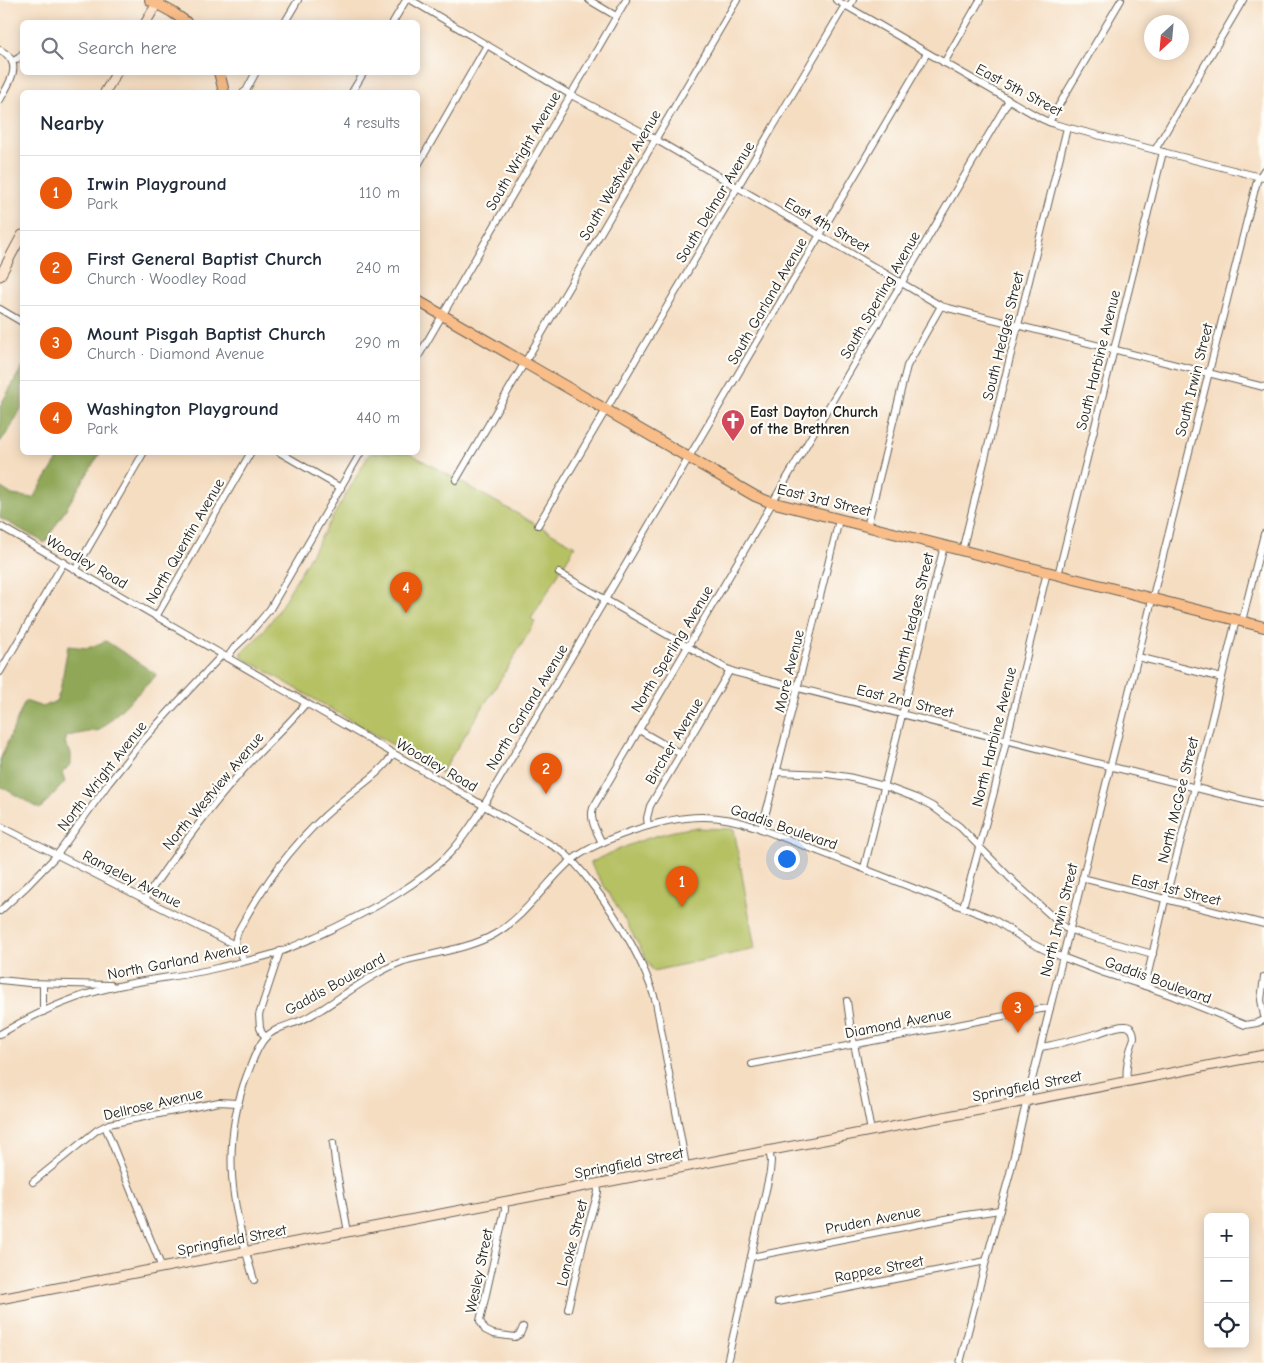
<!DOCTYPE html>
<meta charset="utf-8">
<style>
:root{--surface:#fff;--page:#f6f6f7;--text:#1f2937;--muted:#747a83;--line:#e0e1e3;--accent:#ea580c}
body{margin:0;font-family:"Comic Neue",sans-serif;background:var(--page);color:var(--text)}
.controls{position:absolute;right:15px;bottom:15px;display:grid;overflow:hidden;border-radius:8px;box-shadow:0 2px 12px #0003}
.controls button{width:45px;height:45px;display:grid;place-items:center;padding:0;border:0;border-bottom:1px solid var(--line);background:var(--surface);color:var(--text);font:25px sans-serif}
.compass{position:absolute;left:1144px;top:15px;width:45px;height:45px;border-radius:50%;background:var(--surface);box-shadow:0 2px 12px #0003;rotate:206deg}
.you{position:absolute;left:786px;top:858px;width:18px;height:18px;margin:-12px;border:4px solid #fff;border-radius:50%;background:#1a73e8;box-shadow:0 0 0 8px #1a73e833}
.badge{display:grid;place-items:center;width:32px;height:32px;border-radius:50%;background:var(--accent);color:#fff;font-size:16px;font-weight:700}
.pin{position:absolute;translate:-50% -41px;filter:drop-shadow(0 1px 2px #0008)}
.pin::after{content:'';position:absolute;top:26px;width:18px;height:15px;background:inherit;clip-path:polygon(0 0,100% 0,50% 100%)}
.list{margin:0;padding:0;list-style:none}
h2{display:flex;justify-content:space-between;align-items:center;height:65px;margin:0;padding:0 20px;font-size:21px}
h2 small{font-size:16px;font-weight:400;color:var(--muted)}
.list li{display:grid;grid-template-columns:32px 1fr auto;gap:15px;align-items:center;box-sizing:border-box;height:75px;padding:0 20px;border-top:1px solid var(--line)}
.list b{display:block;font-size:19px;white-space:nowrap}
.list p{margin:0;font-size:16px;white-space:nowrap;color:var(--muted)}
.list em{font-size:16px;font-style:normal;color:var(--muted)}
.icon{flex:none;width:28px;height:28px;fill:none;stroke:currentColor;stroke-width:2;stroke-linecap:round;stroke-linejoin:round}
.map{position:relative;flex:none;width:1264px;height:1363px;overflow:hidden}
.search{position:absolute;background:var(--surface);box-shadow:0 2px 12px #0003;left:20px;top:20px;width:400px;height:55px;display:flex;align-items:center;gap:12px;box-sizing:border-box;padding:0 18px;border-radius:8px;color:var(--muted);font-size:19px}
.panel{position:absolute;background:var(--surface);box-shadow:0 2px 12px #0003;left:20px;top:90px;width:400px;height:365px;border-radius:8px}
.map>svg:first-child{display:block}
.green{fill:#b5c163;stroke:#686e40}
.forest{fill:#90a759;stroke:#56623a}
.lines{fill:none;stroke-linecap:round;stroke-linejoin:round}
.minor-casing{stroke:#686056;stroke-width:8}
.secondary-casing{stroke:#686056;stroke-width:11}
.primary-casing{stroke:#686056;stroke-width:12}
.minor{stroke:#fff;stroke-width:6}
.secondary{stroke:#fce5cf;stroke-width:9}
.primary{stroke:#f8bd88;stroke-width:10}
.labels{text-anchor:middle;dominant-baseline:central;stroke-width:4.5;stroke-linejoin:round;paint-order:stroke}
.street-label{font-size:15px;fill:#1c1c1c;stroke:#fdfcf7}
.poi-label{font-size:15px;font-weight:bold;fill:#1c1c1c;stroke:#fdfcf7;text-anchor:start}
</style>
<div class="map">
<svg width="1264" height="1363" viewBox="0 0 1264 1363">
<rect width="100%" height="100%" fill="#fdfcf7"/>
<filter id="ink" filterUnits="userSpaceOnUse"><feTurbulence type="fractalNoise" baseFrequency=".02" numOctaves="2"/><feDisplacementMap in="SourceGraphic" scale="10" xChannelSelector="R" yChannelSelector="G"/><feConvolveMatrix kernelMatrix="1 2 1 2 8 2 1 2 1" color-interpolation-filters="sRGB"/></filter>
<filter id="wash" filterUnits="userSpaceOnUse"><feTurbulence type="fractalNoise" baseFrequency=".0096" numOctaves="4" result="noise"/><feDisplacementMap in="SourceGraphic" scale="20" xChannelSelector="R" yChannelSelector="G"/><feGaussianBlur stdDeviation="1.12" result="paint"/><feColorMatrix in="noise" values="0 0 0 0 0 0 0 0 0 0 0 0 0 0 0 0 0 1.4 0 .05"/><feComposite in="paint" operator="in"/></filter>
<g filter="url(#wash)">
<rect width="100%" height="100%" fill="#f5ddc1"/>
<!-- green -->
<g class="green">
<path d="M370,453H409L575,546L531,619L535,622L507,669L441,773L242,657V652C258,638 270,624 281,606Z"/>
<path d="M691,828L734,829L755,949L653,971L622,915L590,863C622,847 655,833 691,828Z"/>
</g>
<!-- forest -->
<g class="forest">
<path d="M22,367V407L10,429L0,442V406Z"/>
<path d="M62,453H100L45,543L0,518V487L12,495L33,498Z"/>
<path d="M106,641L157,675L100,730L67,736L65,743L71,753V764L62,773L65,782L40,809L0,786V760L25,701L43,707L56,701L60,691L68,646L88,648Z"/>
</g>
</g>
<g filter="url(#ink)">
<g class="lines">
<!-- minor casing -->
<g class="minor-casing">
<g id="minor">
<path d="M411,0L571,95L648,135L941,306L948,308L1264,387"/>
<path d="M589,0L616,16"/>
<path d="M836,0L1042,119L1054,124L1264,178"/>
<path d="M849,7L853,0"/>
<path d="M285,22L298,0"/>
<path d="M393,22L406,0"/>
<path d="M0,50C25,63 9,83 0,100"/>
<path d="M12,62L20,57L22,54"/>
<path d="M944,63L980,0"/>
<path d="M244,92L246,91L256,72"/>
<path d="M352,92L364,72"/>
<path d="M1049,122L1121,0"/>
<path d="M1155,150L1243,0"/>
<path d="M418,165L487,45"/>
<path d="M0,309L22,322"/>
<path d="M418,357L626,0"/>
<path d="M279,452L341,488"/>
<path d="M456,480L737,0"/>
<path d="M538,525L845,5"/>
<path d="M0,526L562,851C573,860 582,871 591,883C618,918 643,959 656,1002L686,1166"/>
<path d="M867,527L907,366L941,306"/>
<path d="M962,551L1067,128"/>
<path d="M76,569L144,452"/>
<path d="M559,573L727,669L734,672L1264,805"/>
<path d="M1058,575L1163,152"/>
<path d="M156,617L251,452"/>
<path d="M1242,621L1264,534"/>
<path d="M1138,657L1222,678"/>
<path d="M227,658L234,648L249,634L270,609L361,452"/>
<path d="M0,672L64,562"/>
<path d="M639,730L681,754"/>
<path d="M776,772L827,774L848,777L884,786L916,798L932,806L960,827L1016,884L1065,928L1082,934L1153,954"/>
<path d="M0,826L235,945L245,961"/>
<path d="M648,826L647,818L650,806L730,670"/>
<path d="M761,829L769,802L839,520"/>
<path d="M602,843C597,832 589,820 593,808L1009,100"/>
<path d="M864,868L944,546"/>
<path d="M1082,878L1264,924"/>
<path d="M145,899C175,854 207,811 243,770C263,747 287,727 306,703"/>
<path d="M963,907L994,792L1047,572"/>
<path d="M0,911L27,886L57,855L108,784L143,740L175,705L222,655"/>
<path d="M235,945C235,934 241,926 246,917C270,875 300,836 337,805C355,789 381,774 393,754"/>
<path d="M1264,977L1261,1000L1264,1016"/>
<path d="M0,980L29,983L111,985"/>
<path d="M43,984V1012"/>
<path d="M1145,986L1165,900L1195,787L1236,620"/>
<path d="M847,1001L850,1023L871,1131"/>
<path d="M0,1034C38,1012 80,993 123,985C154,978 186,976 217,968C237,963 259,959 279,952C299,945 319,935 338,926C378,906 418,885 449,854C460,843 468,830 477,817L927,53"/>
<path d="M266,1037L262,1033L260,1028L259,1015L280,951"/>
<path d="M1041,1047C1060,1044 1080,1038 1099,1033C1107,1030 1118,1025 1126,1026C1132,1027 1134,1032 1134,1038C1129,1052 1125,1066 1127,1081"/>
<path d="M752,1064L1041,1009L1050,1008"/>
<path d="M105,1126L162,1268"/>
<path d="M333,1143L335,1162L348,1232"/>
<path d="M33,1182L97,1130L109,1124L219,1102L237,1103"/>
<path d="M504,1202L505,1209L502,1223L480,1321L485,1330L493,1334L515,1337L520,1334L523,1327"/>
<path d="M751,1257L966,1215L1000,1210"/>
<path d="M254,1280C232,1208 220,1147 247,1075C252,1063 256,1048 265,1038C274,1028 290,1025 302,1020C309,1017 316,1012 322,1009C349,992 374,972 404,961C433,953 469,949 495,934C524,917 542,888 566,865C593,840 667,816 704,817C722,817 739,821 756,827L993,919L1027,941L1049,952L1104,973L1145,986L1173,996L1245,1025L1257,1023L1264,1020"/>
<path d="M778,1302L986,1261"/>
<path d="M568,1309L584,1240L598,1192L597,1183"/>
<path d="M727,1363L770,1172L771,1161L769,1150"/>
<path d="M960,1363L986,1261L1010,1173L1023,1116L1246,224L1257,181L1264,170"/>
</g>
</g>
<!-- secondary casing -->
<g class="secondary-casing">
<g id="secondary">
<path d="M146,22L159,0"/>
<path d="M105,92L117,72"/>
<path d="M0,276L22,235"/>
<path d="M0,1299L1264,1055"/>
</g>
</g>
<!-- primary casing -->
<g class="primary-casing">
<g id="primary">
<path d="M150,0L172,12L186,22"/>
<path d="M219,72L224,92"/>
<path d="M418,301L755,496L767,501L1264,627"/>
</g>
</g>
<!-- minor -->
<use href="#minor" class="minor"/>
<!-- secondary -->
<use href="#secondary" class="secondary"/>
<!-- primary -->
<use href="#primary" class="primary"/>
</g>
</g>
<!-- icons -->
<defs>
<g id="church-pin" transform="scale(1.25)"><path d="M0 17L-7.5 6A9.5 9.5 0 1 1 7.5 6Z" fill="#d1495b" stroke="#fdfcf7"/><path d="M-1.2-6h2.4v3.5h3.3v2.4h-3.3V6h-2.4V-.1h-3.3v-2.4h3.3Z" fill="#fff"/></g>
</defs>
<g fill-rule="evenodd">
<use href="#church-pin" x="733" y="421"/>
</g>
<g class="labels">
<!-- street labels -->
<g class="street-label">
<text transform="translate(1019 90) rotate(28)">East 5th Street</text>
<text transform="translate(523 151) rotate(-60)">South Wright Avenue</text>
<text transform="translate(620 175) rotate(-60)">South Westview Avenue</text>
<text transform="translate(715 202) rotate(-59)">South Delmar Avenue</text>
<text transform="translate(827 225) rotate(30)">East 4th Street</text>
<text transform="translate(880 295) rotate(-60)">South Sperling Avenue</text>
<text transform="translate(767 301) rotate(-60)">South Garland Avenue</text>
<text transform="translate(1003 336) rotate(-76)">South Hedges Street</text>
<text transform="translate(1098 360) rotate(-76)">South Harbine Avenue</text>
<text transform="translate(1194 380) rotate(-76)">South Irwin Street</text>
<text transform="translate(824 500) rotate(14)">East 3rd Street</text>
<text transform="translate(185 541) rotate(-60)">North Quentin Avenue</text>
<text transform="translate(87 562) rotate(30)">Woodley Road</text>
<text transform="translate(913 617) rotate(-76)">North Hedges Street</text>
<text transform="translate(672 649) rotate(-59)">North Sperling Avenue</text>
<text transform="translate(789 671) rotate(-76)">More Avenue</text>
<text transform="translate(905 701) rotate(14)">East 2nd Street</text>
<text transform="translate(527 707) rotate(-59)">North Garland Avenue</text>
<text transform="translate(994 737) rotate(-76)">North Harbine Avenue</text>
<text transform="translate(674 741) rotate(-59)">Bircher Avenue</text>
<text transform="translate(437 765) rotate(30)">Woodley Road</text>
<text transform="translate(102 776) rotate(-52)">North Wright Avenue</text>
<text transform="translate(213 791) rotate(-50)">North Westview Avenue</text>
<text transform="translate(1178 800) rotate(-76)">North McGee Street</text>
<text transform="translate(784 827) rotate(19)">Gaddis Boulevard</text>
<text transform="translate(132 879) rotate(27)">Rangeley Avenue</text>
<text transform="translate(1176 890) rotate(14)">East 1st Street</text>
<text transform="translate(1059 920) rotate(-76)">North Irwin Street</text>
<text transform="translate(178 961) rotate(-11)">North Garland Avenue</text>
<text transform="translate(1158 980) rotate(20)">Gaddis Boulevard</text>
<text transform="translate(335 984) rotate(-29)">Gaddis Boulevard</text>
<text transform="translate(898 1023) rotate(-11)">Diamond Avenue</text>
<text transform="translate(1027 1086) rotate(-11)">Springfield Street</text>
<text transform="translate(153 1104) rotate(-13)">Dellrose Avenue</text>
<text transform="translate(629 1163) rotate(-11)">Springfield Street</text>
<text transform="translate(873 1220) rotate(-11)">Pruden Avenue</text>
<text transform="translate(232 1240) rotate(-11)">Springfield Street</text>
<text transform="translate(572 1243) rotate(-76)">Lonoke Street</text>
<text transform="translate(879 1269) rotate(-11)">Rappee Street</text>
<text transform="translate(479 1271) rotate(-78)">Wesley Street</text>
</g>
<!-- poi labels -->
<g class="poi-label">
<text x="750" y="412">East Dayton Church<tspan x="750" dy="17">of the Brethren</tspan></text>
</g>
</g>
</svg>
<div class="controls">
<button>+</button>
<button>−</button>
<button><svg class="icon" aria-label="locate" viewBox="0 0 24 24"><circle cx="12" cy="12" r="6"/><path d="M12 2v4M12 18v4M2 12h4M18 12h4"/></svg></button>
</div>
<svg class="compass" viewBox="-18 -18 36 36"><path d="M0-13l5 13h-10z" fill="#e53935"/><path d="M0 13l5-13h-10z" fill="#747a83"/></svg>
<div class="you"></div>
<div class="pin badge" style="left:682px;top:907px">1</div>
<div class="pin badge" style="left:546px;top:794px">2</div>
<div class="pin badge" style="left:1018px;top:1033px">3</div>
<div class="pin badge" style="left:406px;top:613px">4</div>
<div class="search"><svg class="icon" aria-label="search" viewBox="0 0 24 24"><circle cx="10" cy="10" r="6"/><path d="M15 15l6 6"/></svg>Search here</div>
<section class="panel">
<h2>Nearby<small>4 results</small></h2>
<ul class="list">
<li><span class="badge">1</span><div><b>Irwin Playground</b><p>Park</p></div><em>110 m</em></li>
<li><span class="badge">2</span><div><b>First General Baptist Church</b><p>Church · Woodley Road</p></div><em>240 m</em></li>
<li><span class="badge">3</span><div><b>Mount Pisgah Baptist Church</b><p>Church · Diamond Avenue</p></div><em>290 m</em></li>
<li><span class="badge">4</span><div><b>Washington Playground</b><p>Park</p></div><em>440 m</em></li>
</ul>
</section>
</div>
